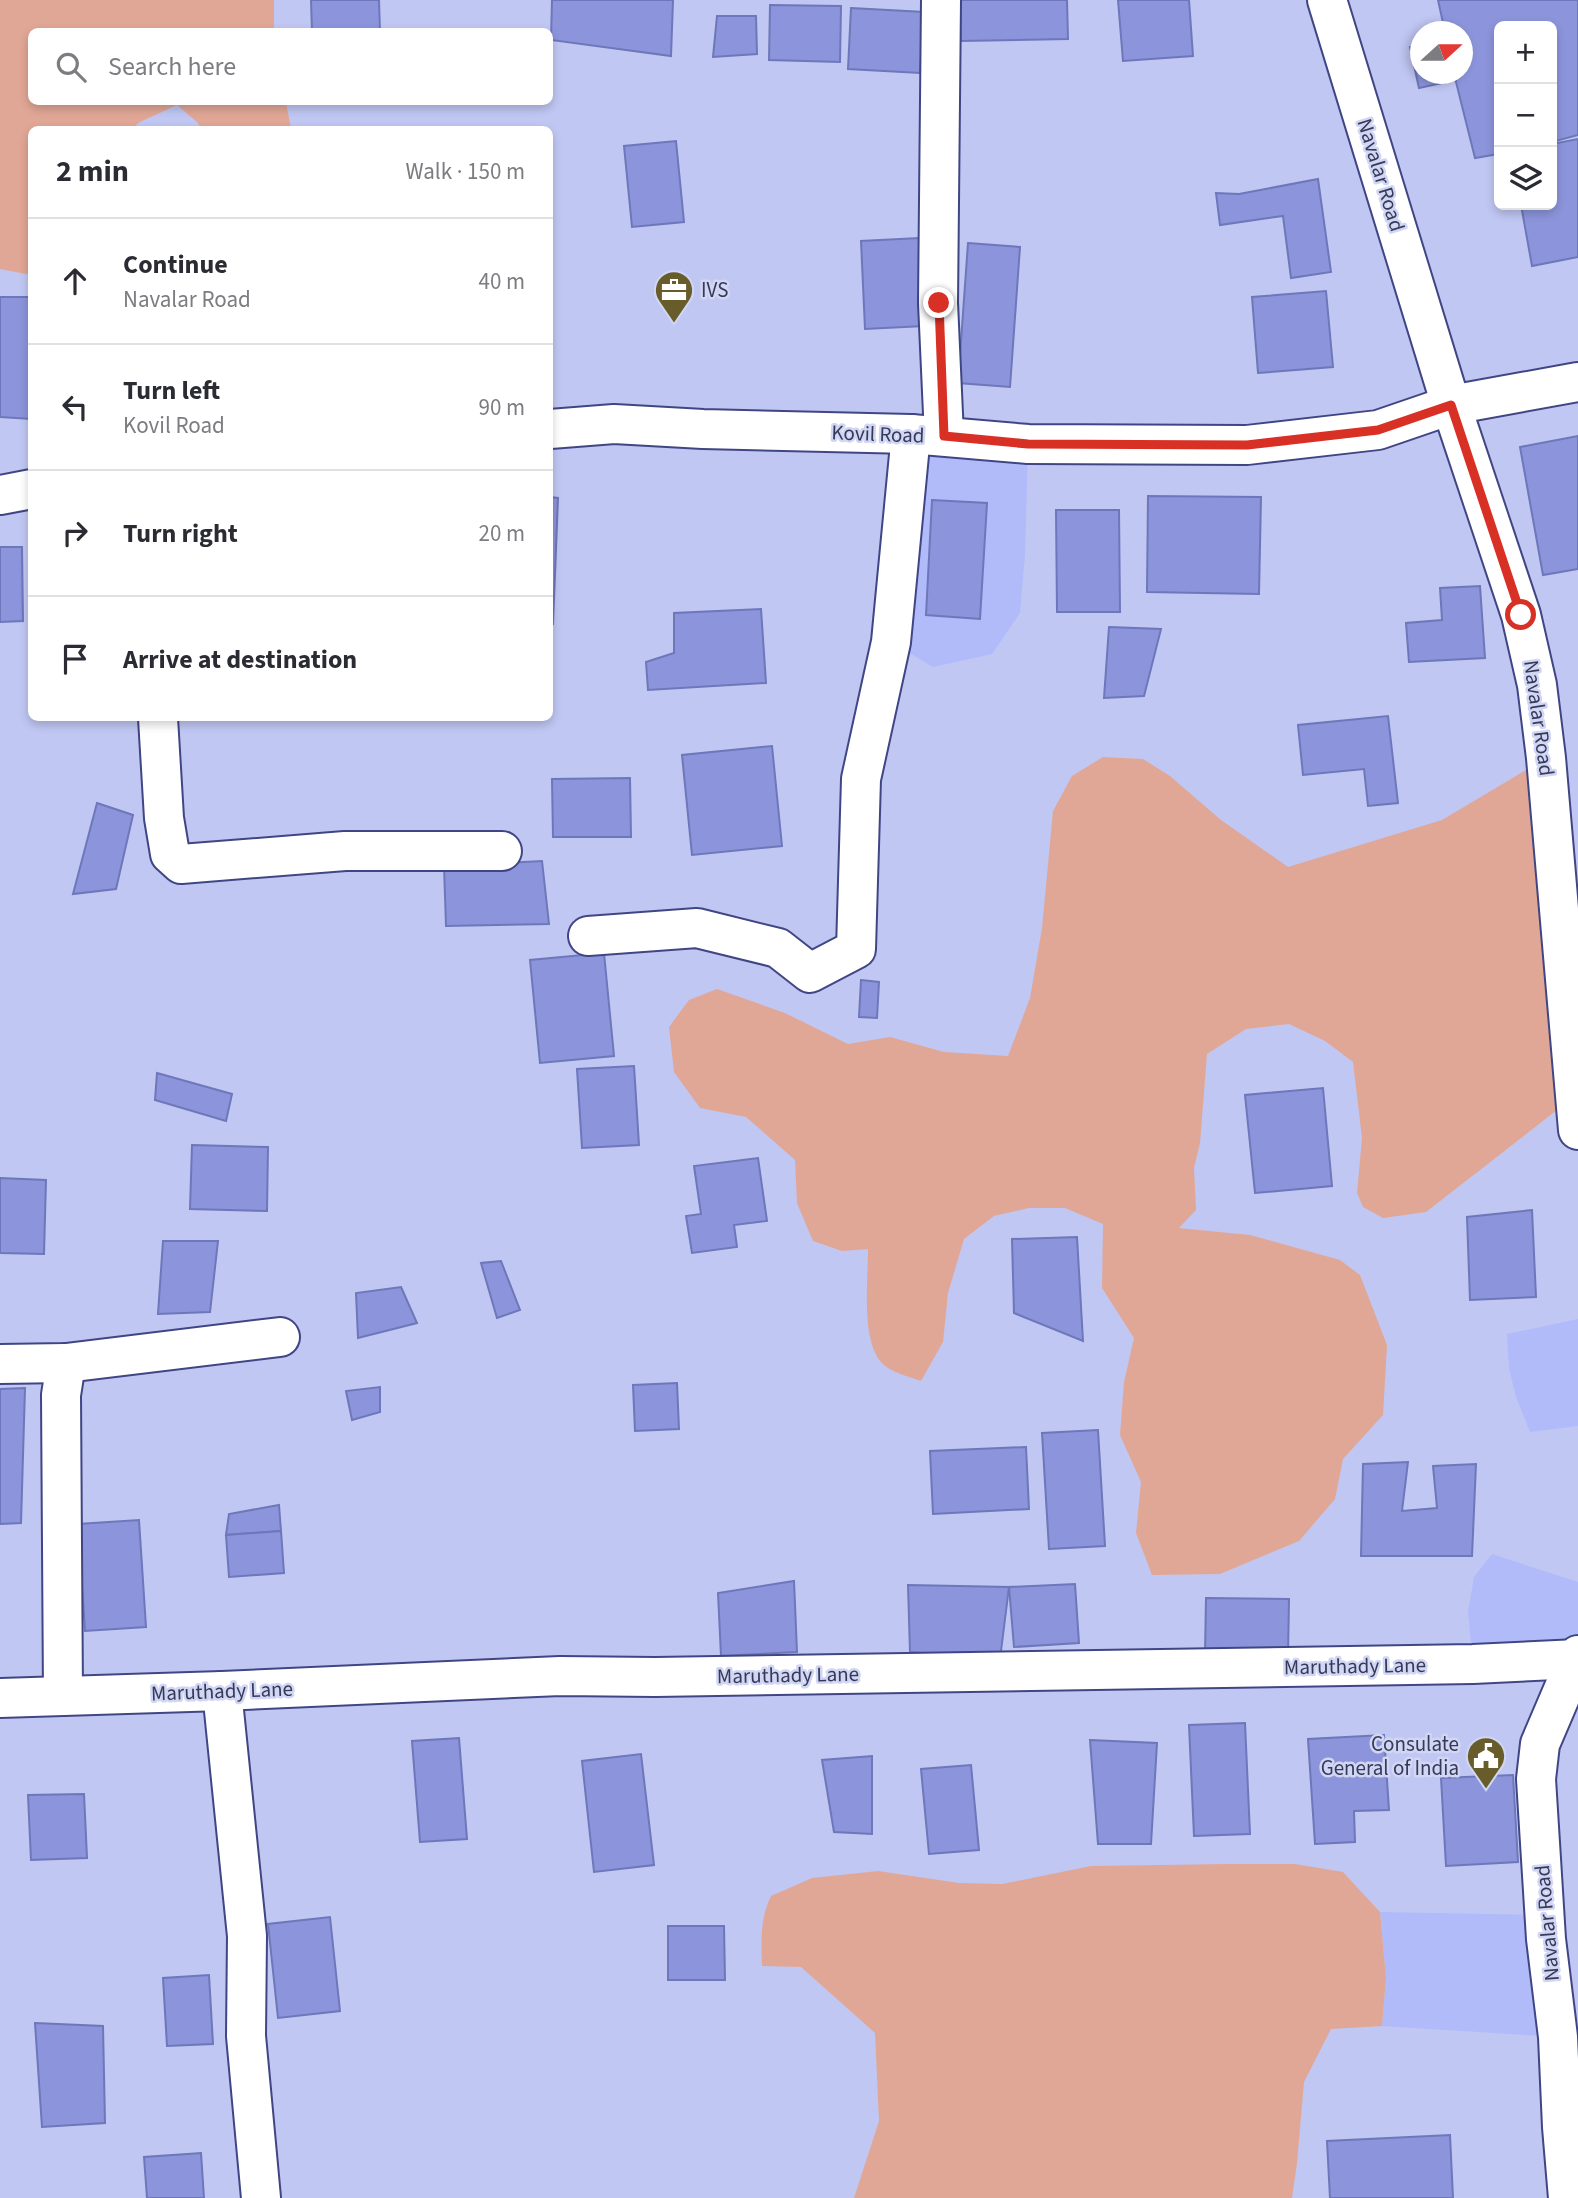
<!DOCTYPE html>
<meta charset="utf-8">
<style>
:root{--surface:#fff;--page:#f2f2f3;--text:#2b2b33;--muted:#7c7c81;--line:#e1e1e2}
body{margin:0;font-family:"Source Sans 3",sans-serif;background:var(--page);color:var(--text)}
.controls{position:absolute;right:21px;top:21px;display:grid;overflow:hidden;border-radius:10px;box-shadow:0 4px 10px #0003}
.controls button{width:63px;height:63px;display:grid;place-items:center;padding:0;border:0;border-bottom:2px solid var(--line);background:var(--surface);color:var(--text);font:35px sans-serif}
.compass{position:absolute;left:1410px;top:21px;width:63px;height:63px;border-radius:50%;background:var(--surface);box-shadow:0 4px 10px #0003;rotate:69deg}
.stop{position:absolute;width:21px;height:21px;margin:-16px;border:5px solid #d93025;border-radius:50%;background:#fff}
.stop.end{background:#d93025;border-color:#fff;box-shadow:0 2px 7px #0008}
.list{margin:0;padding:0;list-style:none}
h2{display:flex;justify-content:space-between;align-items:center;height:91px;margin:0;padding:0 28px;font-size:30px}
h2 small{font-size:23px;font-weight:400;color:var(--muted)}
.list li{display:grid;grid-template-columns:46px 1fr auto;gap:21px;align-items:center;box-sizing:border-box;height:126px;padding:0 28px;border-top:2px solid var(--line)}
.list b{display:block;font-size:26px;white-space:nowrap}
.list p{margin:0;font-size:23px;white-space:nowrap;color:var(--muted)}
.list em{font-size:23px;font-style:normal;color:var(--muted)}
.icon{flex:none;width:38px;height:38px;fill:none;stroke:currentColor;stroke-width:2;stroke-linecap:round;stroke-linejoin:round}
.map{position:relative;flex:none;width:1578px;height:2198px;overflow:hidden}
.search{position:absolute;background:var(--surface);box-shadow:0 4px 10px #0003;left:28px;top:28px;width:525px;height:77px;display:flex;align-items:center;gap:18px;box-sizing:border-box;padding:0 24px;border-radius:10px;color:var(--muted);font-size:26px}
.panel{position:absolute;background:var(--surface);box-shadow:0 4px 10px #0003;left:28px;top:126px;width:525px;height:595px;border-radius:10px}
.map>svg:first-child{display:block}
.built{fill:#b1bbfa}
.green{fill:#e1a796}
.building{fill:#8c95db;stroke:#6e77ba;stroke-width:2}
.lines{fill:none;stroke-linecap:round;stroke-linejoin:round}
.minor-casing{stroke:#404684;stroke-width:42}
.tertiary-casing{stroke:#404684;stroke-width:42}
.minor{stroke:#fff;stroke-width:38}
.tertiary{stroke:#fff;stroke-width:38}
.route{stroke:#d93025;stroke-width:9}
.labels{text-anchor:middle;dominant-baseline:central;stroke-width:5;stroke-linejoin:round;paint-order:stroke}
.street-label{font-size:21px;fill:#363a58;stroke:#d0d6f3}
.poi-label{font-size:21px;fill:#363a58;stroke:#d0d6f3;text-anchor:start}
</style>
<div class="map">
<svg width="1578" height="2198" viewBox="0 0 1578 2198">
<rect width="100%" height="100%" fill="#c0c7f3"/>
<!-- built -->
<g class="built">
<path d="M911,434L1028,444L1025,555L1020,613L992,654L933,667L891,642Z"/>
<path d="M1578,1319V1426L1530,1432L1516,1397L1509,1369L1507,1334Z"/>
<path d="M1492,1554L1578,1582V1655L1473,1664L1468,1612L1474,1577Z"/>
<path d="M1380,1912L1545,1915L1558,2037L1382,2026L1386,1978Z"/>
</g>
<!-- green -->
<g class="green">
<path d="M0,0H274V31L32,32V102H286L291,129H201L198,123L177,105L140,122L131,129L32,130L31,275L0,269Z"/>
<path d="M1103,757L1143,759L1170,776L1221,820L1288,867L1442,820L1546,758L1575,1096L1426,1212L1383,1218L1363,1207L1357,1193L1362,1138L1353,1062L1325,1041L1289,1024L1246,1029L1207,1054L1200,1143L1194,1168L1196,1210L1179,1228L1250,1235L1340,1260L1360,1275L1387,1345L1383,1415L1343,1459L1335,1499L1299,1541L1220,1574L1152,1575L1136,1533L1141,1482L1120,1435L1124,1382L1134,1338L1102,1288L1103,1224L1065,1208H1029L994,1216L964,1239L948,1293L943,1342L921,1381C908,1376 891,1373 881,1362C861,1339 868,1280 868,1249L842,1251L813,1241L797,1203L795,1160L746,1117L700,1108L674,1072L669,1027L689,1000L717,989L785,1013L848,1044L890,1037L944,1052L1008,1056L1030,998L1042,928L1053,811L1072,776Z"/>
<path d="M1227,1864H1295L1343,1872L1380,1912L1386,1978L1382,2026L1331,2029L1304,2082L1297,2163L1292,2198H854L879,2121L875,2033L801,1967L762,1966C761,1941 760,1919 771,1896L812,1878L878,1871L959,1883L1002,1884L1091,1866Z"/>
</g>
<!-- building -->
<g class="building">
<path d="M311,0H379L380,32H312Z"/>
<path d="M552,0H673L671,56L551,40Z"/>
<path d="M960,0H1067L1068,39L961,41Z"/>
<path d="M1118,0H1189L1193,56L1123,61Z"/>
<path d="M1438,0H1578V135L1552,142V26H1499V154L1475,158L1454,74H1462V32H1445Z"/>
<path d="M770,5L841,6L840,62L769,60Z"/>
<path d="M851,8L924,12L920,73L848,69Z"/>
<path d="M717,16H756L757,54L713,57Z"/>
<path d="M1420,45V74H1454L1456,80L1419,88L1410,47Z"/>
<path d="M1578,139V257L1532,266L1521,205H1552V144Z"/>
<path d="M676,141L684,222L632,227L624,146Z"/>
<path d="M1318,179L1331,272L1291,278L1283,216L1220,225L1216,193L1239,194Z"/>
<path d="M919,238L924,326L865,329L861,241Z"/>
<path d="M968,243L1020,247L1010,387L958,383Z"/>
<path d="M1326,291L1333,367L1258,373L1252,297Z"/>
<path d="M0,297H32L31,419L0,417Z"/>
<path d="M1578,436V569L1543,575L1520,447Z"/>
<path d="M1148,496L1261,497L1259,594L1147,592Z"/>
<path d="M550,497L558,498L553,624H550Z"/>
<path d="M932,500L987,503L980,619L926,615Z"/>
<path d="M1056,510H1119L1120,612H1057Z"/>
<path d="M0,547H22L23,621L0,622Z"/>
<path d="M1480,586L1485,658L1409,662L1406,623L1442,620L1440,588Z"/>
<path d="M761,609L766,683L648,690L646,662L674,653V613Z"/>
<path d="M1109,627L1161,629L1144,696L1104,698Z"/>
<path d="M1388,716L1398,803L1368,806L1364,769L1303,775L1298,725Z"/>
<path d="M772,746L782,846L692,855L682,755Z"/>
<path d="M630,778L631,837H553L552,779Z"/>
<path d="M97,803L133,815L116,889L73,894Z"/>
<path d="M542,861L549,924L446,926L444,866Z"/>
<path d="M604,953L614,1056L540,1063L530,960Z"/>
<path d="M861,980L879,982L877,1018L859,1017Z"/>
<path d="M634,1066L639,1145L582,1148L577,1069Z"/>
<path d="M157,1073L232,1094L226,1121L155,1100Z"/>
<path d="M1323,1088L1332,1186L1255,1193L1245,1095Z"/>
<path d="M192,1145L268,1147L267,1211L190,1209Z"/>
<path d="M758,1158L767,1221L734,1225L737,1247L692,1253L686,1216L701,1214L694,1166Z"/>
<path d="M0,1178L46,1180L44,1254L0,1253Z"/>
<path d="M1532,1210L1536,1297L1470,1300L1467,1217Z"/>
<path d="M1077,1237L1083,1341L1014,1313L1012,1239Z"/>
<path d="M163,1241H218L210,1312L158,1314Z"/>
<path d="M501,1261L520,1310L497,1318L481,1263Z"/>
<path d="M401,1287L417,1323L358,1338L356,1293Z"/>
<path d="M677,1383L679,1429L635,1431L633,1385Z"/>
<path d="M380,1387V1412L352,1420L346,1391Z"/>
<path d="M25,1388L21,1523L0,1524V1389Z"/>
<path d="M1098,1430L1105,1546L1049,1549L1042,1433Z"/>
<path d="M1026,1447L1029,1509L933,1514L930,1451Z"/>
<path d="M1408,1462L1402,1511L1437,1508L1433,1466L1476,1464L1472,1556H1361L1363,1464Z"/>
<path d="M279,1505L281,1531L226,1535L229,1514Z"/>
<path d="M139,1520L146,1627L85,1631L78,1524Z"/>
<path d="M281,1531L284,1573L229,1577L226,1535Z"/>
<path d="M794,1581L797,1652L721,1656L718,1593Z"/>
<path d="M1075,1584L1079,1643L1014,1647L1009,1587Z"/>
<path d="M908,1585L1009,1587L1000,1659L910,1652Z"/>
<path d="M1206,1598L1289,1599L1288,1656L1205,1654Z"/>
<path d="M1245,1723L1250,1834L1194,1836L1189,1725Z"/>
<path d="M1384,1735L1389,1810L1354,1811L1355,1842L1315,1844L1308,1739Z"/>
<path d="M459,1738L467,1839L420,1842L412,1741Z"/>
<path d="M1090,1740L1157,1743L1151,1844H1098Z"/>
<path d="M641,1754L654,1865L594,1872L582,1761Z"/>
<path d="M872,1756V1834L834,1832L822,1760Z"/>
<path d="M971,1765L979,1850L929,1854L921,1769Z"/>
<path d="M1513,1775L1518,1862L1446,1866L1441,1778Z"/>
<path d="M84,1794L87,1858L31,1860L28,1795Z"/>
<path d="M330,1917L340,2011L278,2018L268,1924Z"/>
<path d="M668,1926H724L725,1980H668Z"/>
<path d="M209,1975L213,2044L167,2046L163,1978Z"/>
<path d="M35,2023L103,2026L105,2123L42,2127Z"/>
<path d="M1450,2135L1453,2198H1330L1327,2141Z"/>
<path d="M201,2153L204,2198H147L144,2157Z"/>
</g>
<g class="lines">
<!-- minor casing -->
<g class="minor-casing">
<g id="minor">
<path d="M941,0L938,303L944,436"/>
<path d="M158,718L164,818L170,854L181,864L345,851H502"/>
<path d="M588,936L697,928L778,948L810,973L856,949L861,779L891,642L911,434"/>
<path d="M0,1364L66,1363L280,1337"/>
<path d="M222,1691L247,1936L246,2036L261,2198"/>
<path d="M63,1696L61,1395L66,1363"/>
<path d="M0,1698L222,1691L560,1676L655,1677L1473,1664L1578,1659"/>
</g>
</g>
<!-- tertiary casing -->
<g class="tertiary-casing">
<g id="tertiary">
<path d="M1327,0L1451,405L1521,615L1537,685L1546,758L1578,1130"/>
<path d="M550,429L614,424L703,429L911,434L1028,444L1247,445L1378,430L1451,405L1578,382"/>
<path d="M0,495L32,489"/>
<path d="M1568,2198L1562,2127L1558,2037L1546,1939L1536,1779L1540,1744L1578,1655"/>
</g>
</g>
<!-- minor -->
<use href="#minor" class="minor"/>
<!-- tertiary -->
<use href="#tertiary" class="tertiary"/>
</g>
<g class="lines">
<!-- route -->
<path class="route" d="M939,303L944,436L1028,444L1247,445L1378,430L1451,405L1521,615"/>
</g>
<!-- icons -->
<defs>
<g id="office-pin" transform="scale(2.0125)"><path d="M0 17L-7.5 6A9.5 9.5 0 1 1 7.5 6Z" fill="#685d2a" stroke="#d0d6f3"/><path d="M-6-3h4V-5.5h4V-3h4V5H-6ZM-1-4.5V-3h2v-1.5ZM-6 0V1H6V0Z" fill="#fff"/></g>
<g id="civic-pin" transform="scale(2.0125)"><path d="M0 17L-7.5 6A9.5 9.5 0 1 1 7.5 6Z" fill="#685d2a" stroke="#d0d6f3"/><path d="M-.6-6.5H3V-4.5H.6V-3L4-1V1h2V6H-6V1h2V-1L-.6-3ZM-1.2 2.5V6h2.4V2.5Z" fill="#fff"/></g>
</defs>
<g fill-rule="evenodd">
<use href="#office-pin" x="674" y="290"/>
<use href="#civic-pin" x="1486" y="1756"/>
</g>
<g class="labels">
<!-- street labels -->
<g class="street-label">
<text transform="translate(1381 175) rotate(73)">Navalar Road</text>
<text transform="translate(878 434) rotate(2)">Kovil Road</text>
<text transform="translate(1539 718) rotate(82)">Navalar Road</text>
<text transform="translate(1355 1666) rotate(-1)">Maruthady Lane</text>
<text transform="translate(788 1675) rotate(-1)">Maruthady Lane</text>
<text transform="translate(222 1691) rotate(-2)">Maruthady Lane</text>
<text transform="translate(1547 1923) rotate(-95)">Navalar Road</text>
</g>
<!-- poi labels -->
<g class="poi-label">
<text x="701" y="290">IVS</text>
<text x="1459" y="1744" text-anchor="end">Consulate<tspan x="1459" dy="24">General of India</tspan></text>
</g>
</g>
</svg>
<div class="controls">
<button>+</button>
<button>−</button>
<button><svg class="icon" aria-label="layers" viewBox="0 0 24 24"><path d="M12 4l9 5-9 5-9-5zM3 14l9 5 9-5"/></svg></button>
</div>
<svg class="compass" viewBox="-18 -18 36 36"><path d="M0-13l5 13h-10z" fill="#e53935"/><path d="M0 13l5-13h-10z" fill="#7c7c81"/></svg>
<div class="stop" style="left:1521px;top:615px"></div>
<div class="stop end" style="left:939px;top:303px"></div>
<div class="search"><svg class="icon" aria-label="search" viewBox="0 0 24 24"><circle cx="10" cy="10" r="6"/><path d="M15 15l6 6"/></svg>Search here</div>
<section class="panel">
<h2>2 min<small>Walk · 150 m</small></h2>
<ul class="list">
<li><svg class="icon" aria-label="ahead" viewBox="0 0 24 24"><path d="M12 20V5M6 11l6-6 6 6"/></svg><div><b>Continue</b><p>Navalar Road</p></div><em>40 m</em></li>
<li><svg class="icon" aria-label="left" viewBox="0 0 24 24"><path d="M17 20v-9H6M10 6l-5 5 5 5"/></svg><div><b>Turn left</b><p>Kovil Road</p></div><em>90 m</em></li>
<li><svg class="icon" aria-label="right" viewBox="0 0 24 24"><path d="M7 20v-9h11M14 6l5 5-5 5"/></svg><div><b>Turn right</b></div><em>20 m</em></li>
<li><svg class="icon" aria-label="arrive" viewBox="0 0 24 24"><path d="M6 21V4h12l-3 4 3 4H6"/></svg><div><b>Arrive at destination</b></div></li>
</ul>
</section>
</div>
